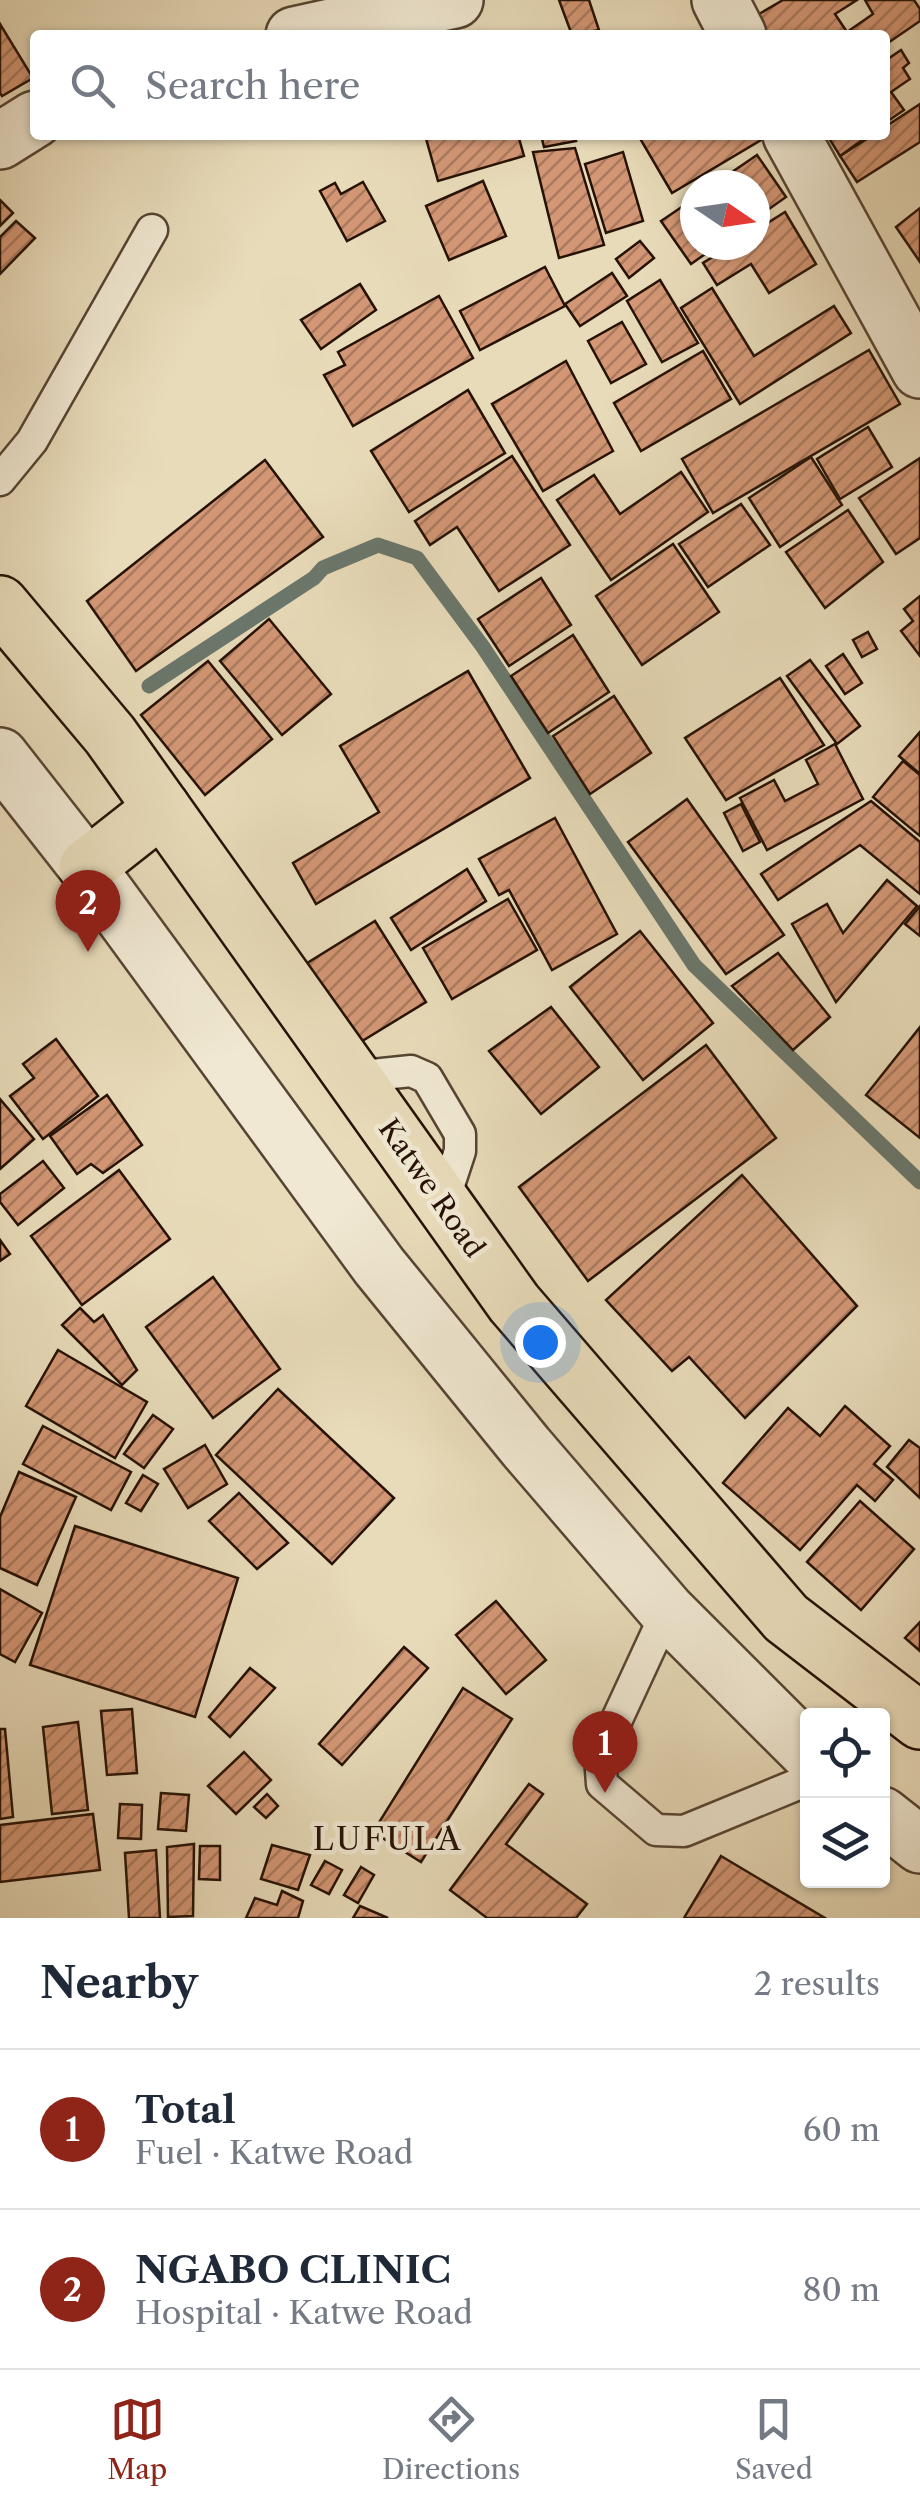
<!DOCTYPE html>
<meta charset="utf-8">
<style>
:root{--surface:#fff;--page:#f2f2f3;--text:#1f2937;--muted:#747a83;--line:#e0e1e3;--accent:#8f2418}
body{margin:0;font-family:"Libre Caslon Text",serif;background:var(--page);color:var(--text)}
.controls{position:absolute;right:30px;bottom:30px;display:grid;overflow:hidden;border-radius:10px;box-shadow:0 2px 8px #0004}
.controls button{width:90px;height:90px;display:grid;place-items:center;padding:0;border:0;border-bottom:2px solid var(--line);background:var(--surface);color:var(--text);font:50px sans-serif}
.compass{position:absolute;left:680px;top:170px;width:90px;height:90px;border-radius:50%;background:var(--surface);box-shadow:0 2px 8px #0004;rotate:103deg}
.you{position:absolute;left:540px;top:1342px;width:35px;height:35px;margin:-25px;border:8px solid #fff;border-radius:50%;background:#1a73e8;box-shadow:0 0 0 15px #1a73e833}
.badge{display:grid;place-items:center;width:65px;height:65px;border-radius:50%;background:var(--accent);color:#fff;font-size:32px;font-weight:700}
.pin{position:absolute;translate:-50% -82px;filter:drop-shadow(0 2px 5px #0008)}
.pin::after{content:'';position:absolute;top:52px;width:35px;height:30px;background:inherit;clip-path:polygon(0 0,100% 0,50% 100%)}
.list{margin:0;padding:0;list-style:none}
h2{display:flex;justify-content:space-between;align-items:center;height:130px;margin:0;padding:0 40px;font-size:42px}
h2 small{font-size:32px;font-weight:400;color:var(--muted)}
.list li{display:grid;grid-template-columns:65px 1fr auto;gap:30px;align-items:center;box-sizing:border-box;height:160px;padding:0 40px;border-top:2px solid var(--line)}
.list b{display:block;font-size:38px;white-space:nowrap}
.list p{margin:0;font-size:32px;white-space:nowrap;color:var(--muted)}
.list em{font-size:32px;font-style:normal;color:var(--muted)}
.icon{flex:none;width:55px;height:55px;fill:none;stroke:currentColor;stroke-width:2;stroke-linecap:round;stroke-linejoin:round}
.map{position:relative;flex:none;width:920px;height:1918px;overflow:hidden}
.search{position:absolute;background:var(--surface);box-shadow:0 2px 8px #0004;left:30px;right:30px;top:30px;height:110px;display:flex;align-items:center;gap:25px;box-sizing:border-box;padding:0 35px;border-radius:10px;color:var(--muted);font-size:38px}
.sheet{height:450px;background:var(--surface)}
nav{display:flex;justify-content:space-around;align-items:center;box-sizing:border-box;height:140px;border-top:2px solid var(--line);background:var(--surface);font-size:28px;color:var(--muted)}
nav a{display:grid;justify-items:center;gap:5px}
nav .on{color:var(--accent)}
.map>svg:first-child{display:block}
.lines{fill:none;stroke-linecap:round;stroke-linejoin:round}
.stream{stroke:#6a776c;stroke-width:15}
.building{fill:url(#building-hatch);stroke:#261105;stroke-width:2.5}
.service-casing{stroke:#564432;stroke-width:35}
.minor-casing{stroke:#564432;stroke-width:60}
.tertiary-casing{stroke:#564432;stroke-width:60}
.trunk-casing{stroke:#261105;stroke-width:60}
.service{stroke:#f0e8d2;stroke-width:30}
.minor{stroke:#f0e8d2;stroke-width:55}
.tertiary{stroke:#f0e8d2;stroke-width:55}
.trunk{stroke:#e8dbb9;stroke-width:55}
.labels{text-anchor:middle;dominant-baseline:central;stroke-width:9;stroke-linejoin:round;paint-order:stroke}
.street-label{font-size:28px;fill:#261105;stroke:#f0e8d2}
.quarter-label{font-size:32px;letter-spacing:2.5px;fill:#261105;stroke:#f0e8d2}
</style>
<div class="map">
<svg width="920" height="1918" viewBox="0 0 920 1918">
<defs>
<pattern id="building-hatch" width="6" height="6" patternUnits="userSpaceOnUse" patternTransform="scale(2.5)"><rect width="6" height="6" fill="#d39775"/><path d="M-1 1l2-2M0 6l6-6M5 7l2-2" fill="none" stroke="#ab7a5e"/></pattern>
</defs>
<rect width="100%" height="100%" fill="#e8dbb9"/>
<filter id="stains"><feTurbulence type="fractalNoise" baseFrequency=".002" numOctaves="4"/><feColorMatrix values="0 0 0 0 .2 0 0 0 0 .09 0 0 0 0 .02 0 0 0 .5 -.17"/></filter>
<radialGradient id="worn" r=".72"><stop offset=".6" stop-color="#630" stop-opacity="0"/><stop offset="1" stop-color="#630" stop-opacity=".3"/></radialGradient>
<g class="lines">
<!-- stream -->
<path class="stream" d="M149,686L314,578L323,568L378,545L417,558L483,647L694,965L920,1182"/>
</g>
<!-- building -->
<g class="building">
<path d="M559,0H589L599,30L572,35Z"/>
<path d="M783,0H857L835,14L849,35H764L754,17Z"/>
<path d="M865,0H914L920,9V21L885,45V35H854L850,30L873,14Z"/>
<path d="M0,24L33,78L2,96L0,93Z"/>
<path d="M901,50L909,63L903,68L910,79L891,92L904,110L885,123V61Z"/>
<path d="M920,104V142L857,182L840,156L873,135H885V127Z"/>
<path d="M425,135H518L524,156L438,181Z"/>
<path d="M541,135H575L576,141L544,147Z"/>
<path d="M638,135H758L761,140L672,193Z"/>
<path d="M827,135H869L840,156Z"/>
<path d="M575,148L604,245L559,258L533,152Z"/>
<path d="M623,152L643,221L606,233L585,164Z"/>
<path d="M757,155L786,197L755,219V185H713Z"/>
<path d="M483,181L506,236L449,260L426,206Z"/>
<path d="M363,182L385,221L347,241L320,191L335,183L341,194Z"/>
<path d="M695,198V245H718L691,264L661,221Z"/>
<path d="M0,200L13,213L0,226Z"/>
<path d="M920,208V262L896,227Z"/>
<path d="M785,212L816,264L769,293L751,264L717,285L703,263L732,245H755V231Z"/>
<path d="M16,221L35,238L0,274V237Z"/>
<path d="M640,241L654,258L629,278L616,259Z"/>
<path d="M545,267L565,306L480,350L460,311Z"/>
<path d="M612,273L627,296L580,326L565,304Z"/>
<path d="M660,280L698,343L662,362L627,301Z"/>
<path d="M360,284L376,310L321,349L301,320Z"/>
<path d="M712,288L754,356L834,306L851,333L740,404L681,308Z"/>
<path d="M439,296L473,358L353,426L324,375L345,365L338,352Z"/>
<path d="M622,322L646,364L611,383L588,341Z"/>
<path d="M869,350L900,404L713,513L682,459Z"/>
<path d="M703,351L731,399L641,451L614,403Z"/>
<path d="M566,361L613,451L543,491L492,404Z"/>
<path d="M468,390L505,453L409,512L371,451Z"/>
<path d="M868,427L892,467L840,499L817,459Z"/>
<path d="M512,456L570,545L499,591L457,527L430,545L415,521Z"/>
<path d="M811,457L842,505L780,547L749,498Z"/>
<path d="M920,458V538L896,554L859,498Z"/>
<path d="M265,460L323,537L136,671L87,601Z"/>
<path d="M681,472L708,512L611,580L557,500L594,475L620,514Z"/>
<path d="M741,504L770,545L708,587L679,544Z"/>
<path d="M848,510L883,562L825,608L786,552Z"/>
<path d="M673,544L719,612L642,665L596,596Z"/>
<path d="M541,578L571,625L509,666L478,619Z"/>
<path d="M920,596V656L901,631L913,621L904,609Z"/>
<path d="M269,619L331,694L282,735L220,661Z"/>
<path d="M868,632L877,649L862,657L853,640Z"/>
<path d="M573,635L609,692L548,733L511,676Z"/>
<path d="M843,654L862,683L845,694L826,666Z"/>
<path d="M810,660L860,726L837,744L787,676Z"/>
<path d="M208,661L272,739L205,795L141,715Z"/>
<path d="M468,671L530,778L316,904L293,863L379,812L340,746Z"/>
<path d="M780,678L824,745L726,800L685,738Z"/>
<path d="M614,696L651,753L590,794L553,736Z"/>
<path d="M920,732V774L899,756Z"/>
<path d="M835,744L863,799L767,850L740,798L774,780L785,801L818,784L806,760Z"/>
<path d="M903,761L920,775V836L873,797Z"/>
<path d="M687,799L784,935L726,974L628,842Z"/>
<path d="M871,801L920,842V894L860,845L778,900L761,874Z"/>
<path d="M741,804L760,842L743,851L724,813Z"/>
<path d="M555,818L617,934L552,970L509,890L499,895L479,859Z"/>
<path d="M467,869L486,901L411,950L391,918Z"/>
<path d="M887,880L917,906L836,1002L792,924L827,904L843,933Z"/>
<path d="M508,899L537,950L452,999L423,948Z"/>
<path d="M920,906V936L905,924Z"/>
<path d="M375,921L426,1002L341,1054L296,970Z"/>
<path d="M640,931L713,1023L643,1080L570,987Z"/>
<path d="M778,953L830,1017L793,1050L732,986Z"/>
<path d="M551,1007L599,1067L541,1114L489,1051Z"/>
<path d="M920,1027V1138L866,1095Z"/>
<path d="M56,1039L98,1096L43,1139L10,1096L34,1078L23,1064Z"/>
<path d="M706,1045L776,1138L588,1281L519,1187Z"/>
<path d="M107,1095L142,1145L103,1173L91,1164L77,1174L50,1136Z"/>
<path d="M0,1099L34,1139L0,1169Z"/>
<path d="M43,1161L64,1188L18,1225L0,1202V1194Z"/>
<path d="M119,1170L170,1239L82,1305L31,1236Z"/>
<path d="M742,1175L857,1306L745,1418L689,1357L672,1371L606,1300Z"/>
<path d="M0,1240L10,1254L0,1261Z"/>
<path d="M213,1277L280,1369L213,1418L146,1327Z"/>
<path d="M80,1308L94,1322L103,1315L137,1370L122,1385L62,1325Z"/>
<path d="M58,1350L147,1402L115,1458L26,1406Z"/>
<path d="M278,1389L394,1498L332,1564L216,1455Z"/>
<path d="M845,1406L890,1446L874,1464L893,1480L875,1501L857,1485L800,1550L723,1483L788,1408L820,1436Z"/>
<path d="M153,1415L173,1429L144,1468L124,1454Z"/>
<path d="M43,1426L131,1472L111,1510L23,1464Z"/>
<path d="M909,1440L920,1448V1498L887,1467Z"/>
<path d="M205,1445L227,1484L188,1508L164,1469Z"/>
<path d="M19,1472L76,1497L37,1585L0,1568V1517Z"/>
<path d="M143,1475L158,1484L141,1511L126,1503Z"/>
<path d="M239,1493L288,1543L257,1569L209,1521Z"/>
<path d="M860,1501L914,1549L861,1610L807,1562Z"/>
<path d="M75,1526L238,1578L195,1717L30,1665Z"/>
<path d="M0,1589L42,1613L15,1662L0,1654Z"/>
<path d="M496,1601L546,1660L506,1694L456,1635Z"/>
<path d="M920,1622V1651L905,1638Z"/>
<path d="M404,1647L428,1668L342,1765L319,1744Z"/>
<path d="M250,1668L275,1688L230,1737L209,1717Z"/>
<path d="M463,1688L512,1719L421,1862L373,1832Z"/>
<path d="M132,1709L137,1773L107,1775L101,1711Z"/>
<path d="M78,1722L88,1810L52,1814L43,1727Z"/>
<path d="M0,1729H5L13,1817L0,1819Z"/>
<path d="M244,1752L271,1780L236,1814L208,1786Z"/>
<path d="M529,1784L543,1794L506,1844L587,1904L576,1918H487L450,1890Z"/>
<path d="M161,1793L189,1795L186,1831L158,1829Z"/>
<path d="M267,1794L278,1806L266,1818L254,1807Z"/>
<path d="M120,1804L142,1805L141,1839L118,1838Z"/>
<path d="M93,1814L100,1870L0,1882V1825Z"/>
<path d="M194,1844L193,1916L168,1917L167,1847Z"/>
<path d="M272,1845L310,1855L298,1890L261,1879Z"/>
<path d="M200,1846H220V1880L199,1879Z"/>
<path d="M156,1850L160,1918H129L125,1853Z"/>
<path d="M721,1856L825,1918H684Z"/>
<path d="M325,1861L342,1870L329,1894L311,1885Z"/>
<path d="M361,1867L374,1875L358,1903L344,1895Z"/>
<path d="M282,1891L303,1901L298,1918H246L255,1898L277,1905Z"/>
<path d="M360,1906L388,1918H353Z"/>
</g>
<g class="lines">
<!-- service casing -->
<g class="service-casing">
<g id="service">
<path d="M0,480L32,441L152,230"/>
<path d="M353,1077L411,1071L427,1078L460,1134V1151L443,1203"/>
<path d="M667,1611L600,1756L602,1784L656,1830L684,1831L808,1780"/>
</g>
</g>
<!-- minor casing -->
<g class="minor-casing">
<g id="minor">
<path d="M720,0L738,35"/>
<path d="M294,35L455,0"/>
<path d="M791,135L920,370"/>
<path d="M0,141L35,119"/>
</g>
</g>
<!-- tertiary casing -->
<g class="tertiary-casing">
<g id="tertiary">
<path d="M0,756L87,867L379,1266L526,1447L667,1611L808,1752"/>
<path d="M882,1815L920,1845"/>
</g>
</g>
<!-- trunk casing -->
<g class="trunk-casing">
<g id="trunk">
<path d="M0,604L110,735L514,1303L786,1618L920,1721"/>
<path d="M87,867L162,808"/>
</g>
</g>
<!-- service -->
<use href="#service" class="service"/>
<!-- minor -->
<use href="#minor" class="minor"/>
<!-- tertiary -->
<use href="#tertiary" class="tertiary"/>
<!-- trunk -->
<use href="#trunk" class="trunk"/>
</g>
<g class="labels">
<!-- street labels -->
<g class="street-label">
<text transform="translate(432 1188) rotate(55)">Katwe Road</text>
</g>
<!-- quarter labels -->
<g class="quarter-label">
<text x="388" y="1838">LUFULA</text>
</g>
</g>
<rect width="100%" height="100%" filter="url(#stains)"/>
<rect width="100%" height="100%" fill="url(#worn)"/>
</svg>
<div class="controls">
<button><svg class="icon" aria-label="locate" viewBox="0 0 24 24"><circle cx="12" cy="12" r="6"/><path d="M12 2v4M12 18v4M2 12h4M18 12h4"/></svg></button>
<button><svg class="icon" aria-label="layers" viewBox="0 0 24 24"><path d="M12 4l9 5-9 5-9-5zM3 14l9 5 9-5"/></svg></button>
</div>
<svg class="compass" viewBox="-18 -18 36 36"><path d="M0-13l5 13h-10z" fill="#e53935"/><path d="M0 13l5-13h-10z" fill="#747a83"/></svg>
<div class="you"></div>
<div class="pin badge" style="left:605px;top:1793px">1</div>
<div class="pin badge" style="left:88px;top:952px">2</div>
<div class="search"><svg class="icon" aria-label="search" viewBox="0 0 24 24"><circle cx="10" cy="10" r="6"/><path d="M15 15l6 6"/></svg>Search here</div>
</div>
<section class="sheet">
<h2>Nearby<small>2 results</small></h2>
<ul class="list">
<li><span class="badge">1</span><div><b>Total</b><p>Fuel · Katwe Road</p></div><em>60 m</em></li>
<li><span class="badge">2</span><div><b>NGABO CLINIC</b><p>Hospital · Katwe Road</p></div><em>80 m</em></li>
</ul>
</section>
<nav>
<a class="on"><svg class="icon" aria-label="map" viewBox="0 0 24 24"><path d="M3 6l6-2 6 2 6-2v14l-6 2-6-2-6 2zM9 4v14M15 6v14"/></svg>Map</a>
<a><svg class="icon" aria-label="directions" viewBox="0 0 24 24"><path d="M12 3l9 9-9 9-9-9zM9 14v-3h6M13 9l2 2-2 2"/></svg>Directions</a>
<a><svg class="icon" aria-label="saved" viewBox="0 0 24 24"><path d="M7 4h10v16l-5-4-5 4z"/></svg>Saved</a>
</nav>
